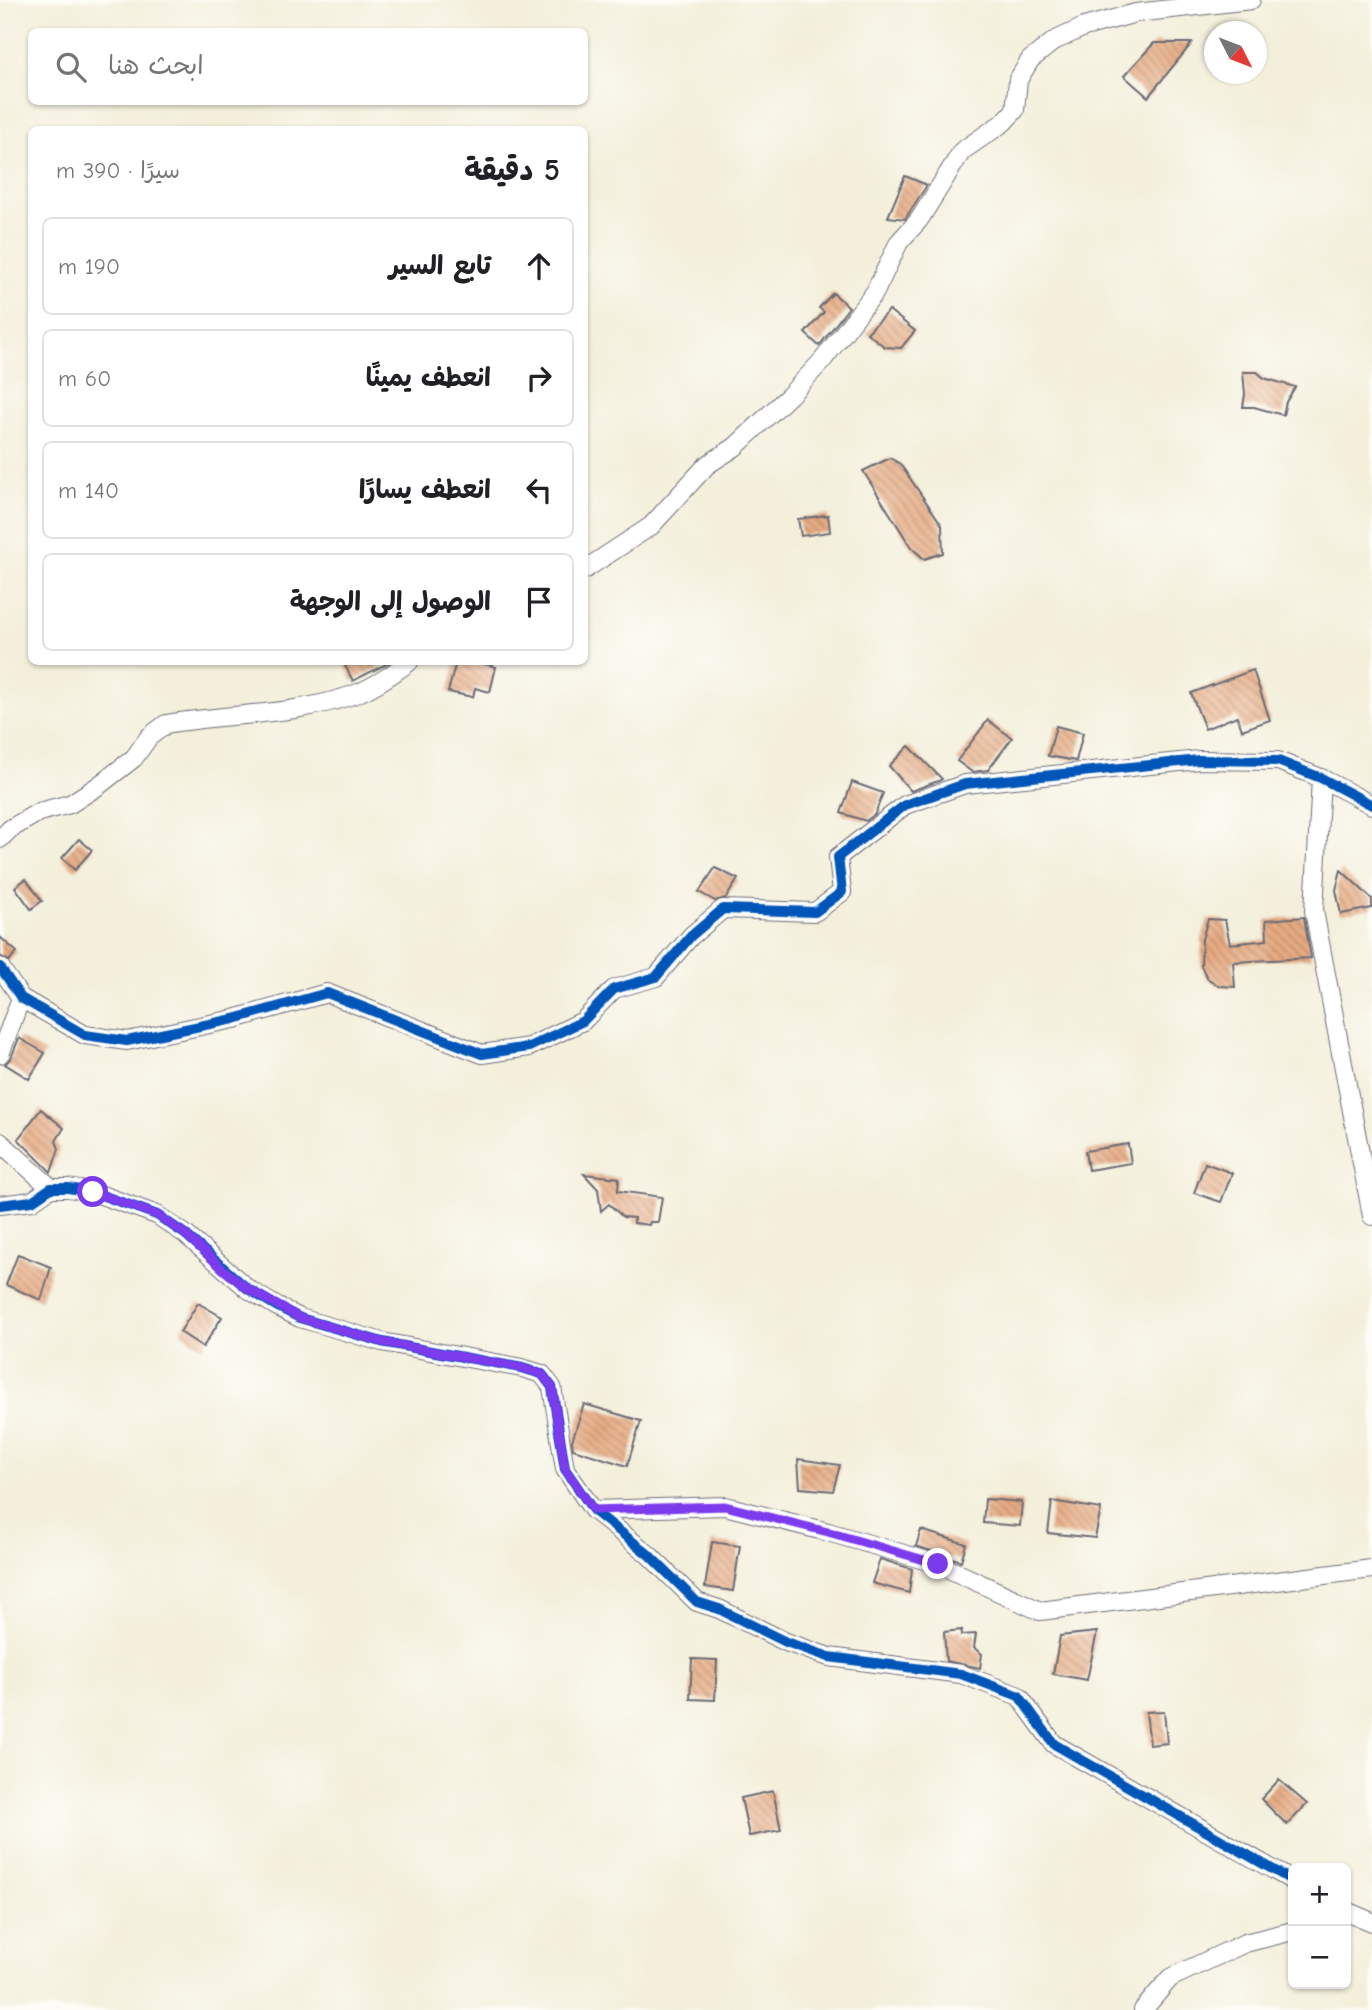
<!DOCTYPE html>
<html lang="ar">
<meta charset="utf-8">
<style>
:root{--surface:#fff;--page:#f2f2f2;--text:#202124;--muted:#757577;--line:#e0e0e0}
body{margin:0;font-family:"Comic Neue","Playpen Sans Arabic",sans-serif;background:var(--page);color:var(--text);direction:rtl}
.controls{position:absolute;right:21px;bottom:21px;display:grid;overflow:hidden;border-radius:10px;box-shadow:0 2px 5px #0004}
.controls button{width:63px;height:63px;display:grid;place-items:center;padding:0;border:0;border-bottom:2px solid var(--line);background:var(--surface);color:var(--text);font:35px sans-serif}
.compass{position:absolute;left:1204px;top:21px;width:63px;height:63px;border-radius:50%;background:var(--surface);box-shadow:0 2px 5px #0004;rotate:132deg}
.stop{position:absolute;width:21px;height:21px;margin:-16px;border:5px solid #7c3aed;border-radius:50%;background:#fff}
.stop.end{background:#7c3aed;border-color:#fff;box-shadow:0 2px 7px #0008}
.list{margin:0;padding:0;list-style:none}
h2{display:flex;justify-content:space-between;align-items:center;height:91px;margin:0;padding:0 28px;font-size:30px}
h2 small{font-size:23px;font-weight:400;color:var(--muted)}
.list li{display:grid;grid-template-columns:46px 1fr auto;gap:21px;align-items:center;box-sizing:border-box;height:98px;margin:0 14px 14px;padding:0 14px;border:2px solid var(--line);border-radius:10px}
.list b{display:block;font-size:26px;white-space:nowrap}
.list em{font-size:23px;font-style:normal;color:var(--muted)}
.icon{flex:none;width:38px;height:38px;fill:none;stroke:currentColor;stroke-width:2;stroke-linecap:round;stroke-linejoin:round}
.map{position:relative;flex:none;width:1372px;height:2010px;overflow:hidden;direction:ltr}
.search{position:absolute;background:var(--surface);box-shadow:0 2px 5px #0004;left:28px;top:28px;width:560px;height:77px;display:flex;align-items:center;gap:18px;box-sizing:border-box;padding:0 24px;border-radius:10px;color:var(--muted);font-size:26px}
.panel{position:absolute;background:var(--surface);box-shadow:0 2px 5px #0004;left:28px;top:126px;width:560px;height:539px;border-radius:10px;direction:rtl}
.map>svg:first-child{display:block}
.building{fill:url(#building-back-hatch)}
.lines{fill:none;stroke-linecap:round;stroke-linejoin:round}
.street-casing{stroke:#6b6a73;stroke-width:20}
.street{stroke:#fff;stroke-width:18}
.cycleway-casing{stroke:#fdfcf7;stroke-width:15}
.cycleway{stroke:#0057b8;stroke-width:10}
.route{stroke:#7c3aed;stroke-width:9}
</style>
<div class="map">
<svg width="1372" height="2010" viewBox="0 0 1372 2010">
<defs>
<pattern id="building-back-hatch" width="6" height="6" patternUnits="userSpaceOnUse" patternTransform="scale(1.75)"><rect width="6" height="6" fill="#e7ab82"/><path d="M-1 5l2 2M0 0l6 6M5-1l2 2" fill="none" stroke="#bb8b6c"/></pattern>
</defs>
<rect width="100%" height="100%" fill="#fdfcf7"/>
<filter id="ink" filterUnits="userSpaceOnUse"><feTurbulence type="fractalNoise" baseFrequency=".0143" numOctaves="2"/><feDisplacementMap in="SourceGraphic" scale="14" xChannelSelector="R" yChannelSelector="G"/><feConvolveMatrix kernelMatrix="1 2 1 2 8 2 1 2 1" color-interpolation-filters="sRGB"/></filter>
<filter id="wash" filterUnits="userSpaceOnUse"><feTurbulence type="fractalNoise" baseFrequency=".00686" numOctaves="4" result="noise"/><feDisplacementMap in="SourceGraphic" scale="28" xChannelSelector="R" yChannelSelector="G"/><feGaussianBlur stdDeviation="1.57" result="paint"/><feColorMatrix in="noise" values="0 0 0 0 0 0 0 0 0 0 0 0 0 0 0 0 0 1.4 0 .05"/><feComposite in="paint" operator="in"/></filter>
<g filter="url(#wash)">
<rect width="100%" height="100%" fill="#f3efda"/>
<g id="blocks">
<!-- building -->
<g class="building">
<path d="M1154,43H1192L1148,97L1124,76Z"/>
<path d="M905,176L927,185L905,219L888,217Z"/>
<path d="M833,293L849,307L819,346L805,333L824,312L819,308Z"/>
<path d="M889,310L915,331L901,348L885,347L867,333Z"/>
<path d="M1243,372H1257L1264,378L1295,387L1286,402L1283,415L1254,407H1243L1245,394Z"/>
<path d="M890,458L900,464L942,525L943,553L924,559L911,547L863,471Z"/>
<path d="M828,515L830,532L801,536L798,519Z"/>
<path d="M343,662H390L353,681Z"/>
<path d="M456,662H477L496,667L490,692L475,688L473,697L448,692Z"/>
<path d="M1253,670L1270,720L1242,730L1237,716L1205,729L1191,693Z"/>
<path d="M988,720L1012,738L988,770L972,772L957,761Z"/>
<path d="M1056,726L1083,733L1076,761L1048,756Z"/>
<path d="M909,746L942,779L941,780L911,791L889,766Z"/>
<path d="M852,782L883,793L875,814L866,821L841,813Z"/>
<path d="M79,839L92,850L75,870L62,858Z"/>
<path d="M715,868L738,879L726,898L715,901L699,892Z"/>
<path d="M1341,870L1372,899V908L1341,914L1336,890Z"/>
<path d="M26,879L42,901L31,909L15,887Z"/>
<path d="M1304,917L1311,958L1233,962L1235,987L1219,986L1207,978L1201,966L1202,939L1208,919L1225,920L1230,944L1267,940L1266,920Z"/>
<path d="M0,937L17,952L9,961L0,956Z"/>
<path d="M19,1038L45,1053L29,1079L5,1064L11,1058Z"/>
<path d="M41,1109L64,1128L56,1141L59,1149L51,1172L18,1139Z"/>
<path d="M1128,1144L1131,1163L1088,1170L1085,1151Z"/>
<path d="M1205,1163L1232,1173L1221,1202L1194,1193Z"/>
<path d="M584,1174L619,1178L618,1191L662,1197L658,1222H650L649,1225L634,1223V1218L623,1217L609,1204L601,1211L598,1189Z"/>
<path d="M18,1254L51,1267L41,1300L6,1285Z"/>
<path d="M198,1303L222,1317L203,1347L180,1332Z"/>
<path d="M584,1404L641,1421L627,1466L573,1449L572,1441Z"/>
<path d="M798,1459L840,1465L833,1491L800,1488Z"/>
<path d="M985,1499L1022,1502L1020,1526L983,1523Z"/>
<path d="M1052,1501L1101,1509L1095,1538L1048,1533Z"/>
<path d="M921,1530L966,1544L961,1561L916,1546Z"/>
<path d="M712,1542L740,1546L733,1591L705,1587Z"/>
<path d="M880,1559L912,1569L909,1593L872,1583Z"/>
<path d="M962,1630L961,1635L976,1634L974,1648L982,1654L980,1668L946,1661L944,1632Z"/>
<path d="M1097,1632L1087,1680L1053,1674L1060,1636Z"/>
<path d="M692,1659L717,1660L715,1700L690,1699Z"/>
<path d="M1164,1711L1167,1743L1150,1745L1146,1712Z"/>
<path d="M1279,1780L1307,1804L1287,1825L1261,1799Z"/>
<path d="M773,1791L781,1830L749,1836L741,1798Z"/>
</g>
</g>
</g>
<g filter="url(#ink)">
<use href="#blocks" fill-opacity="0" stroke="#6b6a73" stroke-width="2"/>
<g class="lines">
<!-- street casing -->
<g class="street-casing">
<g id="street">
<path d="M584,570L651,526L707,465L735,447L790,395L822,361L875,292L899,242L919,220L962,151L1004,122L1015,110L1018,80L1030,60L1054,41L1084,27L1136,13L1251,0"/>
<path d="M1321,778L1314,911L1372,1216"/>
<path d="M0,839L10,829L39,812L70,804L98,786L134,758L149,737L166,724C229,713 298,716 358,693C376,686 394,673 409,662"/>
<path d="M0,967L21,998L85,1035L127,1041L234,1019L327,993L482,1054L529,1047L583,1021L614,989L656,977L691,936L723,909L815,912L842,892L838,857L905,805L965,784L1199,760L1278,761L1321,778L1372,805"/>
<path d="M0,1054L21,998"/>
<path d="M0,1142L51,1188"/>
<path d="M0,1205L32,1201L51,1188H68L93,1192L157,1215L185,1234L248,1289L276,1306L300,1318L382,1342L522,1368L542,1374L552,1387L565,1469L593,1510L648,1554L697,1602L719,1609L786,1642L829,1657L961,1674L1019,1696L1054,1744L1293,1881"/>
<path d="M593,1510L725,1506L828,1532L938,1564L1040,1611L1372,1569"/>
<path d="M1346,1911L1372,1922"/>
<path d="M1143,2010L1170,1978L1245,1943L1293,1931"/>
</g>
</g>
<!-- street -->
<use href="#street" class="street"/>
<!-- cycleway casing -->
<g class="cycleway-casing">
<g id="cycleway">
<path d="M0,967L21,998L85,1035L127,1041L234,1019L327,993L482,1054L529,1047L583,1021L614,989L656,977L691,936L723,909L815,912L842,892L838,857L905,805L965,784L1199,760L1278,761L1321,778L1372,805"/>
<path d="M0,1205L32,1201L51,1188H68L93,1192L157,1215L185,1234L248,1289L276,1306L300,1318L382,1342L522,1368L542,1374L552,1387L565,1469L593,1510L648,1554L697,1602L719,1609L786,1642L829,1657L961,1674L1019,1696L1054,1744L1293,1881"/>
</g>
</g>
<!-- cycleway -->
<use href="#cycleway" class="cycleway"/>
</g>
</g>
<g class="lines" filter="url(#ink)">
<!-- route -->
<path class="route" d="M93,1192L157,1215L185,1234L224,1270L248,1289L300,1318L382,1342L522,1368L542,1374L552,1387L565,1469L593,1510L725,1506L828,1532L938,1564"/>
</g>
</svg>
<div class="controls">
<button>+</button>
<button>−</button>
</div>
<svg class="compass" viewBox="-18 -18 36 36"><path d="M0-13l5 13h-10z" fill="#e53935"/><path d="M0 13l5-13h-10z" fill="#757577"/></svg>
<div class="stop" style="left:93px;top:1192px"></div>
<div class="stop end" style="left:938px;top:1564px"></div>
<div class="search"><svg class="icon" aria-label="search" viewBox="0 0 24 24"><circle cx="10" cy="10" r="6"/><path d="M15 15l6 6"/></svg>ابحث هنا</div>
<section class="panel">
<h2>5 دقيقة<small>سيرًا · 390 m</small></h2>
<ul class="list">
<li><svg class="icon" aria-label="ahead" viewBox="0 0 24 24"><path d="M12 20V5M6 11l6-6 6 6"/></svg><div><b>تابع السير</b></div><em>190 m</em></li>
<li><svg class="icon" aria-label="right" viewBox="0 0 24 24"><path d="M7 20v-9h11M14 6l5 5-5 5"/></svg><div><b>انعطف يمينًا</b></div><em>60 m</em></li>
<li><svg class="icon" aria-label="left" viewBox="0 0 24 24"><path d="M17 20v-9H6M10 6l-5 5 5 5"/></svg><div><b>انعطف يسارًا</b></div><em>140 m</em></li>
<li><svg class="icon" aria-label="arrive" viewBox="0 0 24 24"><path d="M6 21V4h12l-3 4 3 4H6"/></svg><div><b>الوصول إلى الوجهة</b></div></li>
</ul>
</section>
</div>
